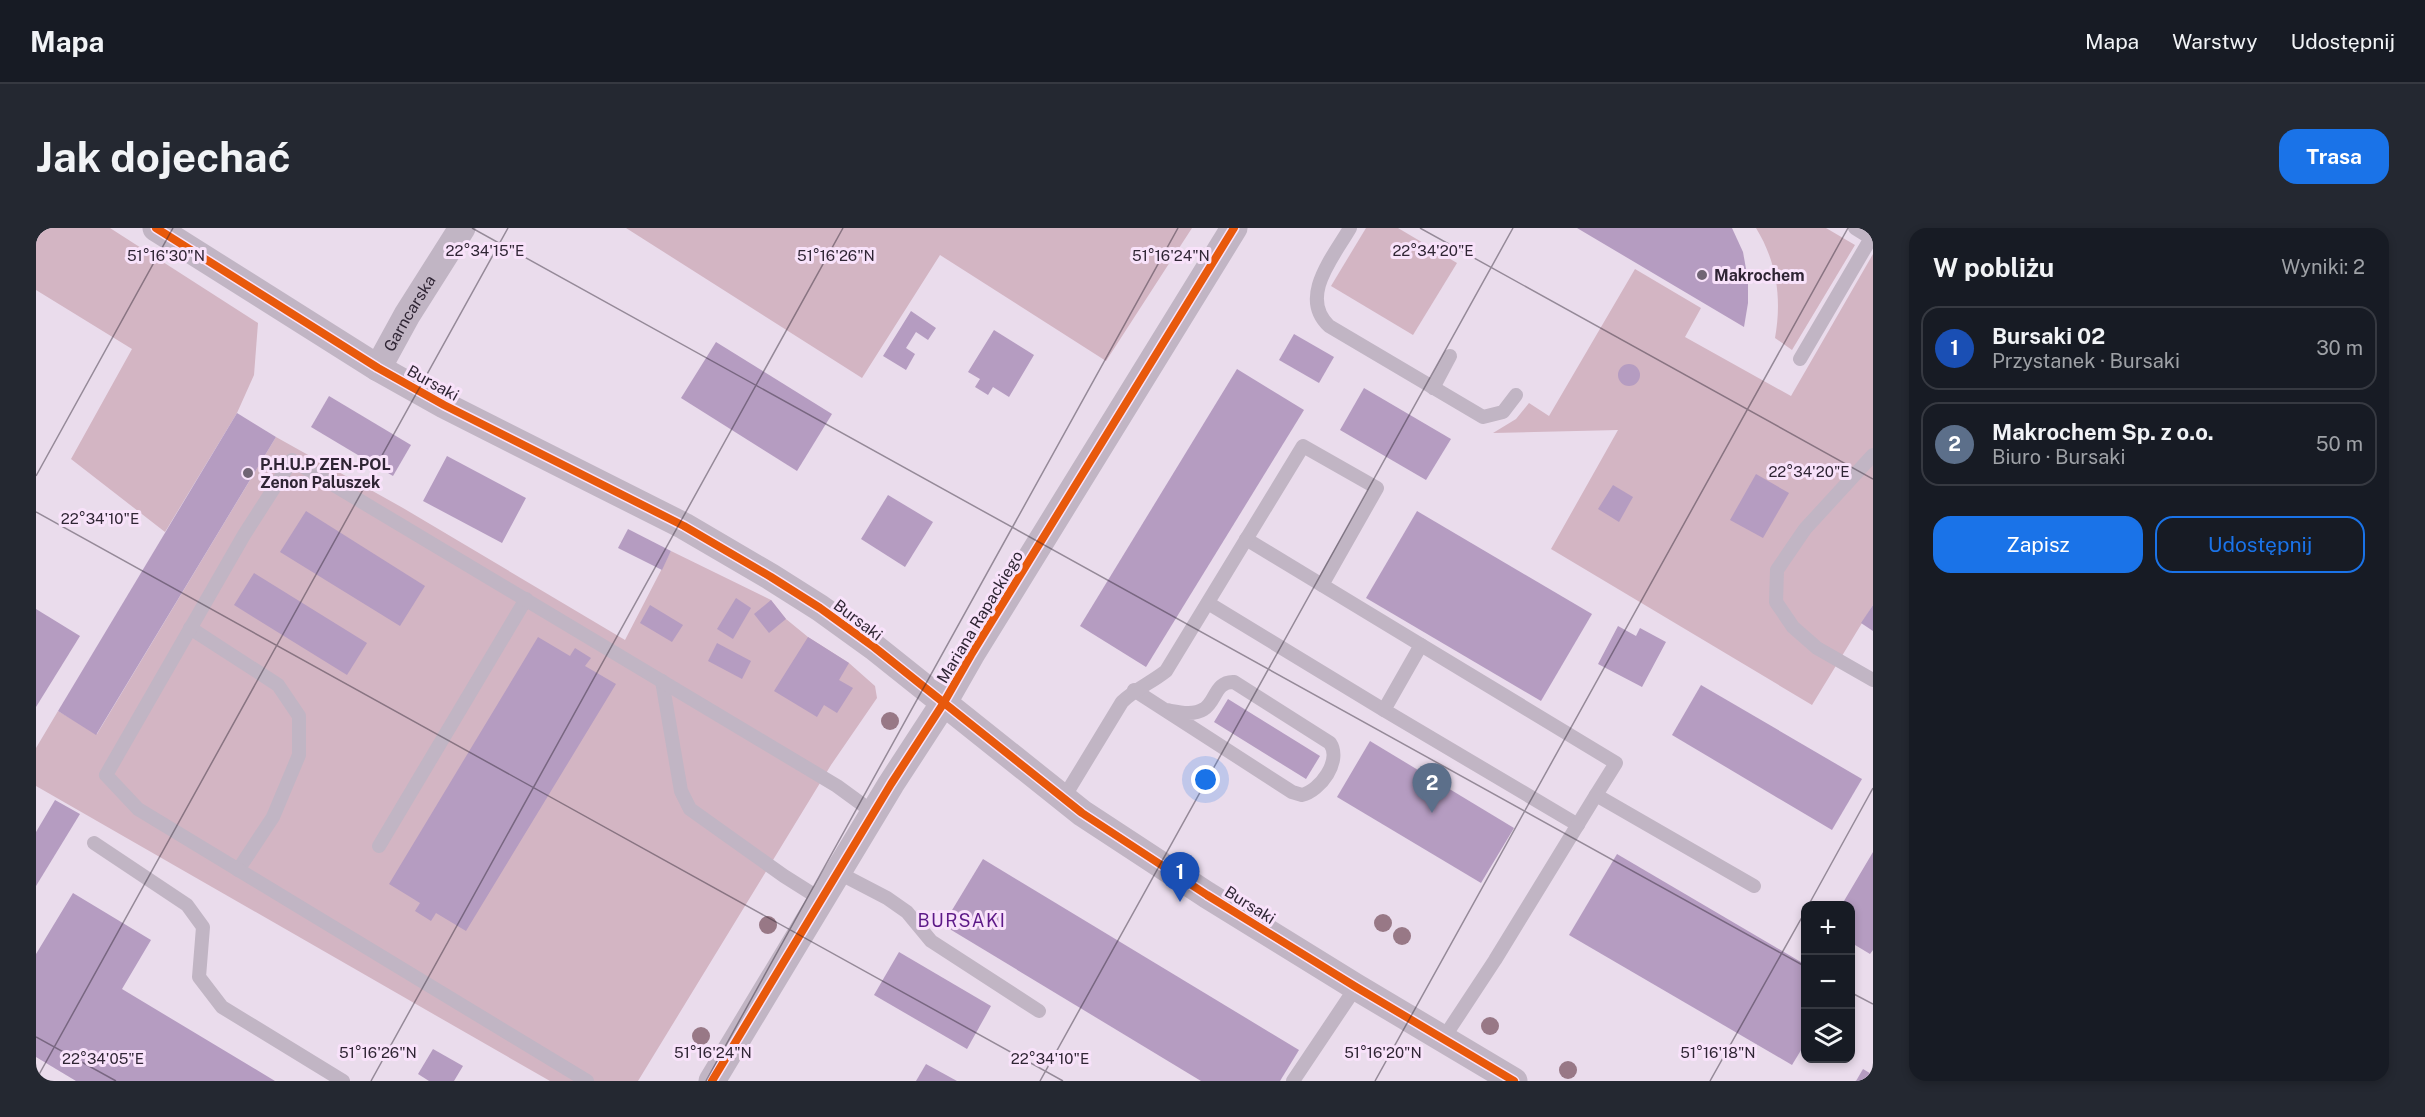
<!DOCTYPE html>
<html lang="pl">
<meta charset="utf-8">
<style>
:root{--surface:#171b24;--page:#242831;--text:#f1f3f6;--muted:#9ea1a6;--line:#363941;--accent:#1a73e8}
body{margin:0;font-family:"Public Sans",sans-serif;background:var(--page);color:var(--text)}
.controls{position:absolute;right:18px;bottom:18px;display:grid;overflow:hidden;border-radius:12px;box-shadow:0 3px 9px #0003}
.controls button{width:54px;height:54px;display:grid;place-items:center;padding:0;border:0;border-bottom:2px solid var(--line);background:var(--surface);color:var(--text);font:30px sans-serif}
.you{position:absolute;left:1170px;top:552px;width:21px;height:21px;margin:-15px;border:4px solid #fff;border-radius:50%;background:#1a73e8;box-shadow:0 0 0 9px #1a73e833}
.badge{display:grid;place-items:center;width:39px;height:39px;border-radius:50%;background:var(--accent);color:#fff;font-size:20px;font-weight:700}
.pin{position:absolute;translate:-50% -50px;filter:drop-shadow(0 2px 3px #0008)}
.pin::after{content:'';position:absolute;top:32px;width:21px;height:18px;background:inherit;clip-path:polygon(0 0,100% 0,50% 100%)}
.list{margin:0;padding:0;list-style:none}
h2{display:flex;justify-content:space-between;align-items:center;height:78px;margin:0;padding:0 24px;font-size:26px}
h2 small{font-size:20px;font-weight:400;color:var(--muted)}
.list li{display:grid;grid-template-columns:39px 1fr auto;gap:18px;align-items:center;box-sizing:border-box;height:84px;margin:0 12px 12px;padding:0 12px;border:2px solid var(--line);border-radius:18px}
.list b{display:block;font-size:22px;white-space:nowrap}
.list p{margin:0;font-size:20px;white-space:nowrap;color:var(--muted)}
.list em{font-size:20px;font-style:normal;color:var(--muted)}
.actions{display:flex;gap:12px;padding:18px 24px}
.actions a{flex:1;padding:14px 0;border:2px solid var(--accent);border-radius:18px;text-align:center;font-size:21px;color:var(--accent)}
.actions .main{background:var(--accent);color:#fff}
.icon{flex:none;width:33px;height:33px;fill:none;stroke:currentColor;stroke-width:2;stroke-linecap:round;stroke-linejoin:round}
.map{position:relative;flex:none;width:1837px;height:853px;overflow:hidden;border-radius:18px}
header{display:flex;align-items:center;gap:36px;box-sizing:border-box;height:84px;padding:0 30px;background:var(--surface);border-bottom:2px solid var(--line)}
header strong{font-size:28px}
nav{display:flex;gap:33px;margin-inline-start:auto;font-size:21px}
.intro{display:flex;align-items:center;justify-content:space-between;box-sizing:border-box;height:144px;padding:0 36px}
h1{margin:0;font-size:42px}
.button{padding:15px 27px;border-radius:18px;background:var(--accent);color:#fff;font-size:21px;font-weight:700}
main{display:flex;gap:36px;padding:0 36px}
aside{flex:1;background:var(--surface);border-radius:18px;box-shadow:0 3px 9px #0003}
.map>svg:first-child{display:block}
.green{fill:#d3b5c3}
.building{fill:#b59cc1}
.lines{fill:none;stroke-linecap:round;stroke-linejoin:round}
.service{stroke:#c1b5c4;stroke-width:14}
.minor{stroke:#c1b5c4;stroke-width:27}
.cycleway-casing{stroke:#f8e2fa;stroke-width:11}
.cycleway{stroke:#e8590c;stroke-width:8}
.tree{fill:#987886}
.ticks{fill:none;stroke:#2f2534;stroke-width:1.5;stroke-opacity:0.45}
.poi-dot{fill:#706574;stroke:#f8e2fa;stroke-width:2}
.labels{text-anchor:middle;dominant-baseline:central;stroke-width:6;stroke-linejoin:round;paint-order:stroke}
.poi-label{font-size:16px;font-weight:bold;fill:#2f2534;stroke:#f8e2fa;text-anchor:start}
.street-label{font-size:16px;fill:#2f2534;stroke:#f8e2fa}
.neighbourhood-label{font-size:18px;letter-spacing:1.5px;fill:#5d1988;stroke:#f8e2fa}
.ticks-label{font-size:15px;text-anchor:middle;fill:#2f2534;stroke:#f8e2fa;stroke-width:6;stroke-linejoin:round;paint-order:stroke}
</style>
<header>
<strong>Mapa</strong>
<nav><a>Mapa</a><a>Warstwy</a><a>Udostępnij</a></nav>
</header>
<div class="intro"><h1>Jak dojechać</h1><a class="button">Trasa</a></div>
<main>
<div class="map">
<svg width="1837" height="853" viewBox="0 0 1837 853">
<rect width="100%" height="100%" fill="#eadcec"/>
<!-- green -->
<g class="green">
<path d="M0,0H74L222,95L218,147L201,185L129,304L35,231L96,121L0,62Z"/>
<path d="M590,0H1156L1070,133L904,27L826,150Z"/>
<path d="M1330,0H1362L1421,35L1377,107L1295,58Z"/>
<path d="M1720,0H1790L1819,17L1756,122L1739,110C1746,71 1741,34 1720,0Z"/>
<path d="M1837,26V377L1776,477L1515,321L1582,202L1457,205L1480,191L1493,175L1513,188L1599,41L1665,80L1649,109L1755,168Z"/>
<path d="M240,209L367,280L589,412L635,323L735,372L750,391L772,409L813,435L839,458L841,470L795,537L602,853H514L0,558V520L22,483L61,506Z"/>
</g>
<!-- building -->
<g class="building">
<path d="M1541,0H1696L1707,24L1712,52V75L1708,99Z"/>
<path d="M875,83L900,100L892,112L880,104L870,120L879,126L870,142L847,128Z"/>
<path d="M958,102L998,127L973,169L957,159L952,167L939,159L944,151L932,144Z"/>
<path d="M1258,106L1298,129L1283,155L1243,132Z"/>
<path d="M680,114L796,186L761,243L645,170Z"/>
<circle cx="1593" cy="147" r="11"/>
<path d="M1201,141L1268,182L1110,439L1044,398Z"/>
<path d="M1328,160L1415,211L1390,252L1304,202Z"/>
<path d="M293,168L375,217L357,248L275,199Z"/>
<path d="M201,185L240,209L60,507L22,483Z"/>
<path d="M411,228L490,270L466,315L387,273Z"/>
<path d="M1720,246L1753,265L1727,310L1694,292Z"/>
<path d="M1577,257L1597,269L1583,294L1562,281Z"/>
<path d="M852,267L897,294L869,339L825,311Z"/>
<path d="M270,283L389,358L364,398L244,324Z"/>
<path d="M1381,283L1556,386L1505,473L1330,370Z"/>
<path d="M592,301L635,323L626,342L582,320Z"/>
<path d="M218,345L331,415L311,447L198,377Z"/>
<path d="M700,370L715,380L697,411L681,401Z"/>
<path d="M735,372L750,391L733,405L718,386Z"/>
<path d="M614,377L647,397L636,414L604,395Z"/>
<path d="M1837,377V403L1825,395Z"/>
<path d="M0,381L44,408L0,479Z"/>
<path d="M1582,398L1600,408L1604,400L1630,414L1606,459L1562,436Z"/>
<path d="M502,409L534,428L539,420L555,430L549,438L580,456L430,703L400,685L395,693L379,683L384,675L353,656Z"/>
<path d="M772,409L813,435L803,452L817,460L801,485L788,477L781,489L738,463Z"/>
<path d="M681,415L715,433L706,451L672,433Z"/>
<path d="M1665,457L1826,551L1796,602L1636,507Z"/>
<path d="M1192,471L1284,528L1270,551L1178,494Z"/>
<path d="M1334,513L1478,600L1445,655L1301,569Z"/>
<path d="M19,572L44,586L0,658V604Z"/>
<path d="M1837,624V722L1834,726L1814,714V678H1805Z"/>
<path d="M1581,626L1770,737V814L1756,837L1533,707Z"/>
<path d="M947,631L1263,822L1244,853H1165L907,697Z"/>
<path d="M37,665L115,712L86,761L239,853H40L0,829V726Z"/>
<path d="M863,724L955,778L931,821L838,767Z"/>
<path d="M397,821L427,838L418,853H393L382,846Z"/>
<path d="M890,836L921,853H880Z"/>
<path d="M1827,841L1837,847V853H1820Z"/>
</g>
<g class="lines">
<!-- service -->
<g class="service">
<path d="M1314,0C1298,28 1262,69 1293,98L1447,189L1467,184L1480,167"/>
<path d="M1764,131L1835,10L1819,0"/>
<path d="M1397,160L1414,128"/>
<path d="M1837,227L1769,301L1741,342L1740,374L1757,399L1781,420L1837,452"/>
<path d="M1210,311L1286,357"/>
<path d="M1172,375L1348,482"/>
<path d="M154,400L242,457L263,488V527L237,589L202,642"/>
<path d="M626,453L645,563L654,581L748,648L786,672"/>
<path d="M1098,462L1256,564L1266,567C1284,563 1306,533 1294,515L1198,454C1179,453 1180,474 1168,481C1157,488 1142,484 1130,482"/>
<path d="M1027,571L1086,474C1099,461 1115,455 1130,443L1267,218L1341,260L1286,357L1385,417"/>
<path d="M1542,597L1348,482L1385,417L1580,535L1560,567"/>
<path d="M58,615L151,677L167,699L163,749L186,779L307,853"/>
<path d="M343,618L490,371"/>
<path d="M803,645L851,670L871,684L895,713L1003,783"/>
<path d="M1407,811L1459,732L1560,567L1718,658"/>
<path d="M551,853L102,581L70,547L208,307L256,232L801,558L838,585"/>
<path d="M1257,853L1320,759"/>
</g>
<!-- minor -->
<g class="minor">
<path d="M120,0L342,140L408,177L648,298L735,349L784,380L838,419L1046,585L1171,667L1320,759L1478,853"/>
<path id="s1" d="M342,140L371,87L426,0"/>
<path d="M676,853L855,556L907,476L935,427L1198,0"/>
</g>
<!-- cycleway casing -->
<g class="cycleway-casing">
<g id="cycleway">
<path d="M120,0L342,140L408,177L648,298L735,349L784,380L838,419L1046,585L1171,667L1320,759L1478,853"/>
<path d="M676,853L855,556L907,476L935,427L1198,0"/>
</g>
</g>
<!-- cycleway -->
<use href="#cycleway" class="cycleway"/>
</g>
<!-- trees -->
<g class="tree">
<circle cx="854" cy="493" r="9"/>
<circle cx="1347" cy="695" r="9"/>
<circle cx="732" cy="697" r="9"/>
<circle cx="1366" cy="708" r="9"/>
<circle cx="1454" cy="798" r="9"/>
<circle cx="665" cy="808" r="9"/>
<circle cx="1532" cy="842" r="9"/>
</g>
<!-- ticks -->
<path class="ticks" d="M436,0L1770,739M1384,0L1837,251M0,248L137,0M0,284L1027,853M1772,678L1837,560M1814,764L1837,776M0,809L80,853M0,852L472,0M335,853L807,0M670,853L1142,0M1004,853L1477,0M1339,853L1812,0M1674,853L1770,682"/>
<!-- markers -->
<g class="poi-dot">
<circle cx="1666" cy="47" r="6"/>
<circle cx="212" cy="245" r="6"/>
</g>
<g class="labels">
<!-- poi labels -->
<g class="poi-label">
<text x="1678" y="47">Makrochem</text>
<text x="224" y="236">P.H.U.P ZEN-POL<tspan x="224" dy="18">Zenon Paluszek</tspan></text>
</g>
<!-- street labels -->
<g class="street-label">
<text stroke="none"><textPath href="#s1" startOffset="63">Garncarska</textPath></text>
<text transform="translate(397 155) rotate(29)">Bursaki</text>
<text transform="translate(944 389) rotate(-59)">Mariana Rapackiego</text>
<text transform="translate(822 392) rotate(37)">Bursaki</text>
<text transform="translate(1214 677) rotate(32)">Bursaki</text>
</g>
<!-- neighbourhood labels -->
<g class="neighbourhood-label">
<text x="926" y="692">BURSAKI</text>
</g>
</g>
<g class="ticks-label">
<text x="449" y="28">22°34'15"E</text>
<text x="1397" y="28">22°34'20"E</text>
<text x="800" y="33">51°16'26"N</text>
<text x="1135" y="33">51°16'24"N</text>
<text x="130" y="33">51°16'30"N</text>
<text x="1773" y="249">22°34'20"E</text>
<text x="64" y="296">22°34'10"E</text>
<text x="342" y="830">51°16'26"N</text>
<text x="677" y="830">51°16'24"N</text>
<text x="1347" y="830">51°16'20"N</text>
<text x="1682" y="830">51°16'18"N</text>
<text x="67" y="836">22°34'05"E</text>
<text x="1014" y="836">22°34'10"E</text>
</g>
</svg>
<div class="controls">
<button>+</button>
<button>−</button>
<button><svg class="icon" aria-label="layers" viewBox="0 0 24 24"><path d="M12 4l9 5-9 5-9-5zM3 14l9 5 9-5"/></svg></button>
</div>
<div class="you"></div>
<div class="pin badge" style="left:1144px;top:674px;background:#1a4fb4">1</div>
<div class="pin badge" style="left:1396px;top:585px;background:#5c6f8a">2</div>
</div>
<aside>
<h2>W pobliżu<small>Wyniki: 2</small></h2>
<ul class="list">
<li><span class="badge" style="background:#1a4fb4">1</span><div><b>Bursaki 02</b><p>Przystanek · Bursaki</p></div><em>30 m</em></li>
<li><span class="badge" style="background:#5c6f8a">2</span><div><b>Makrochem Sp. z o.o.</b><p>Biuro · Bursaki</p></div><em>50 m</em></li>
</ul>
<div class="actions"><a class="main">Zapisz</a><a>Udostępnij</a></div>
</aside>
</main>
